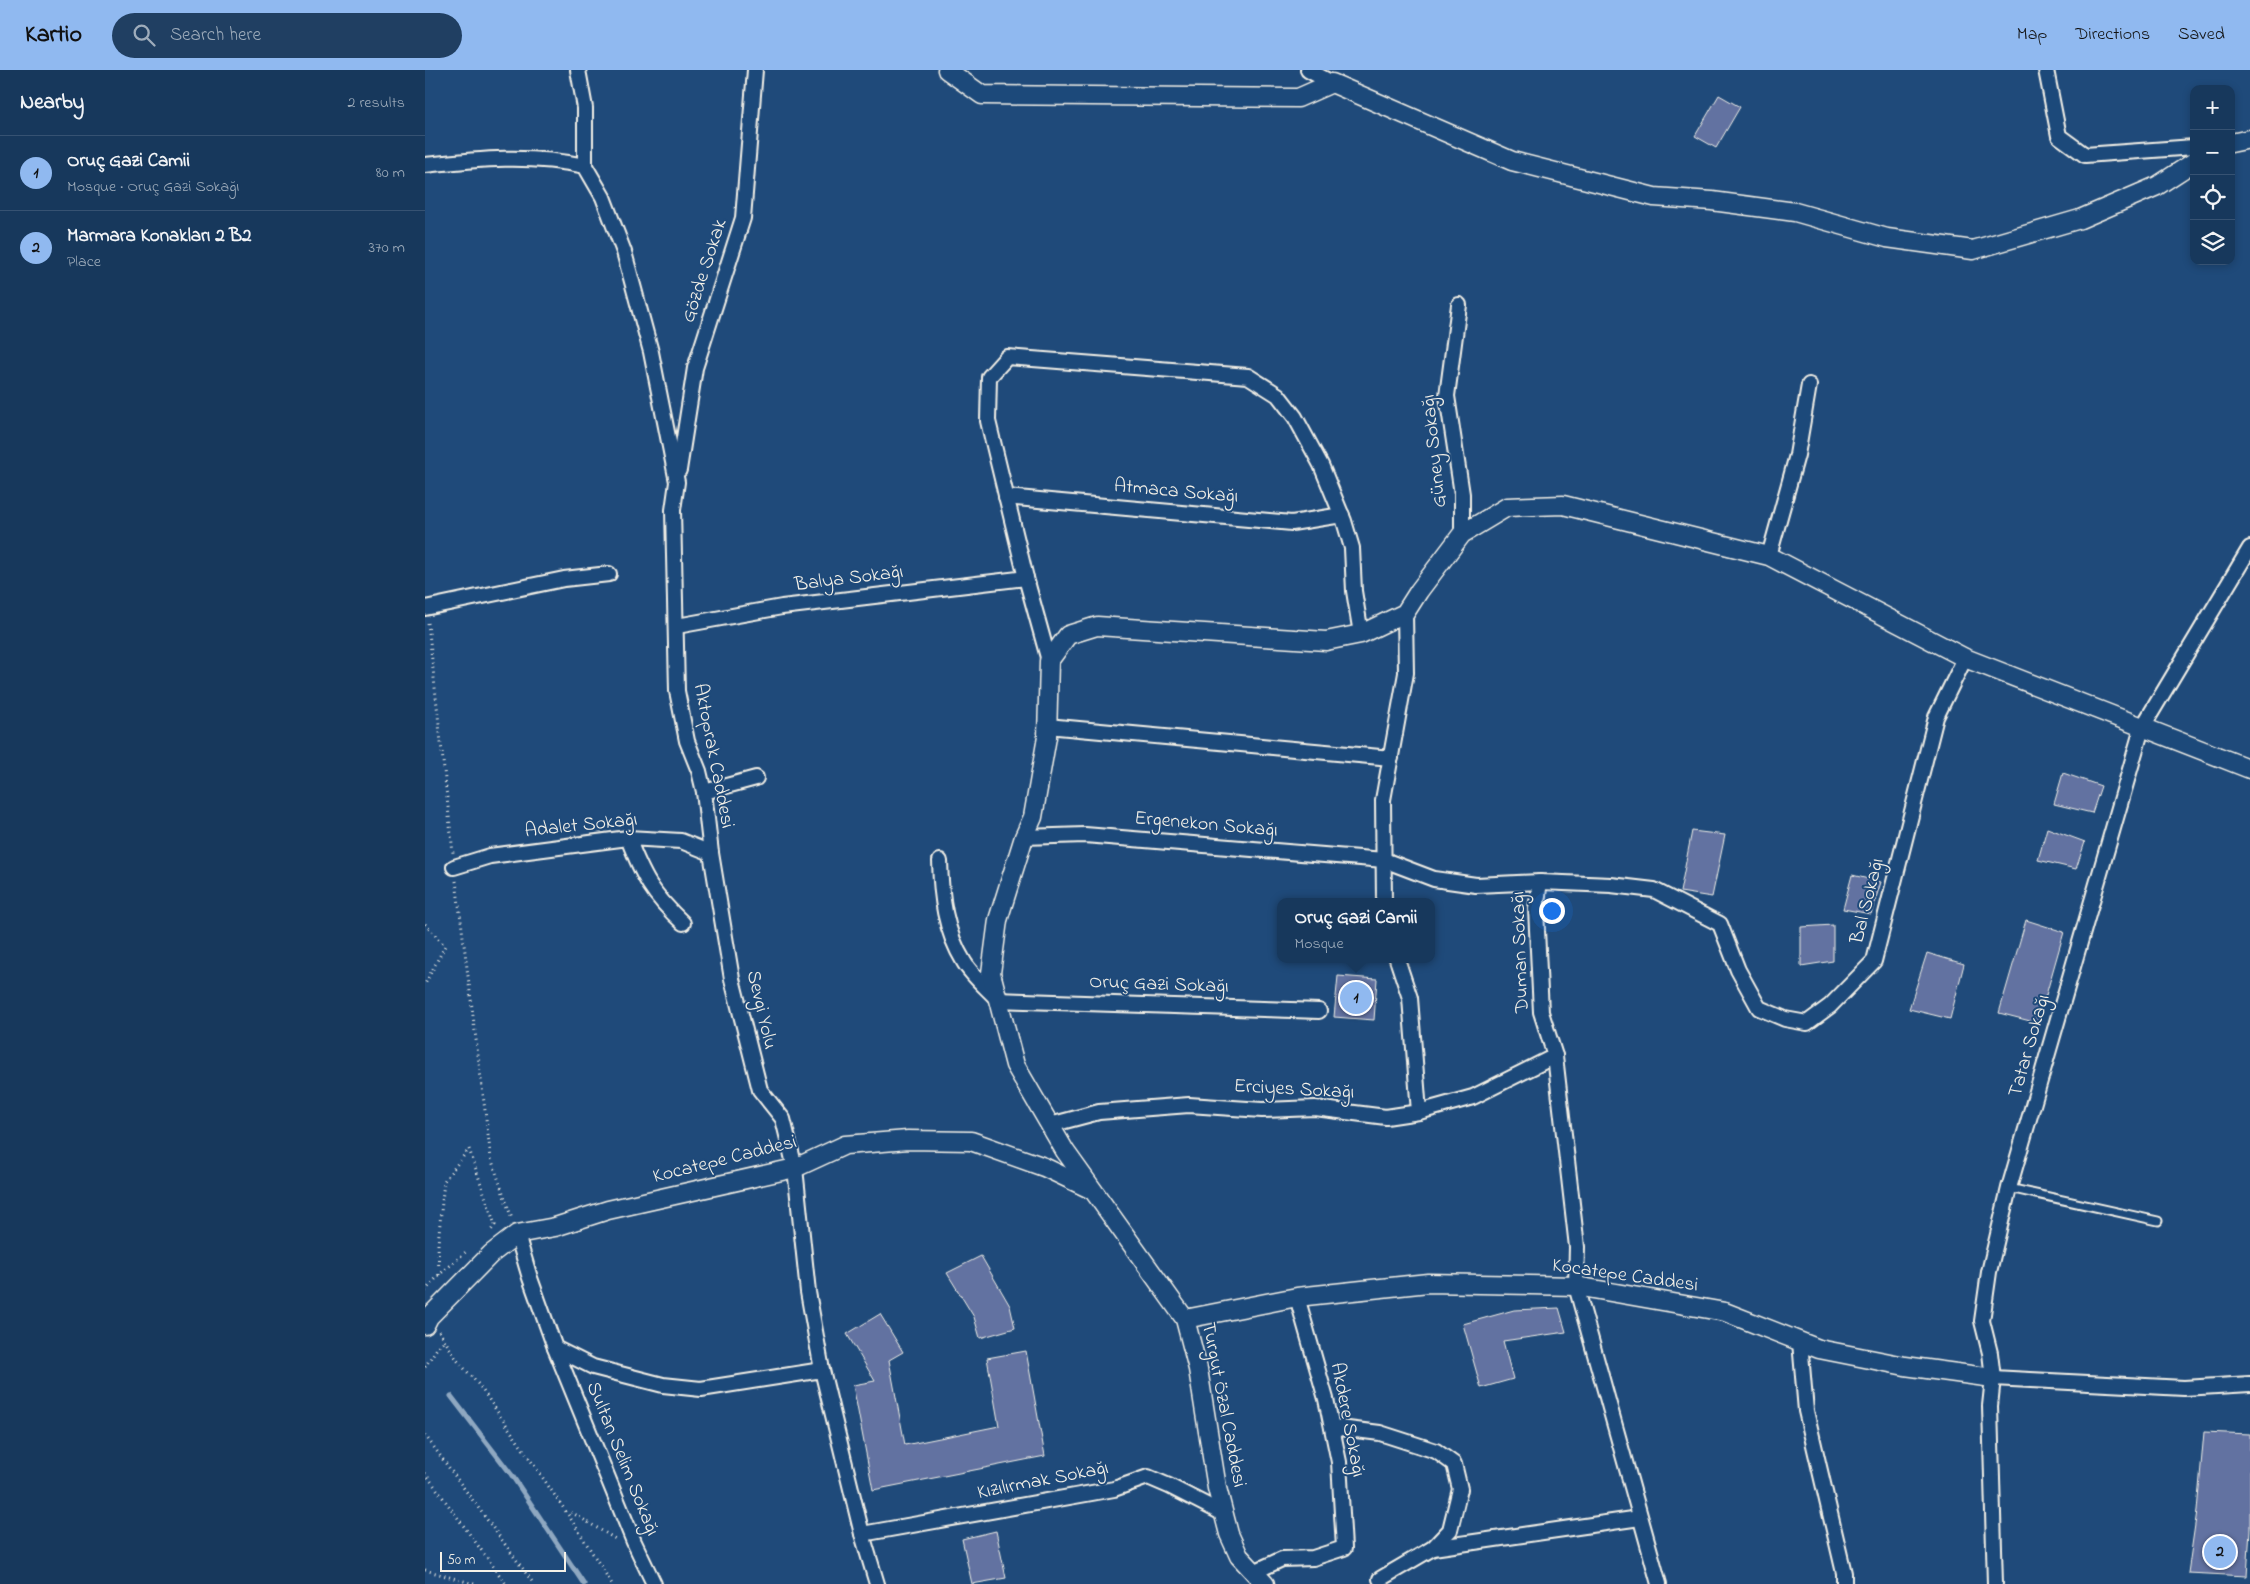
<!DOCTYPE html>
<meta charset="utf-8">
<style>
:root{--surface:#17385c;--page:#203f62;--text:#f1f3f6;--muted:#9eacbb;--line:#365272;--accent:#90b9f0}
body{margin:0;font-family:"Indie Flower",sans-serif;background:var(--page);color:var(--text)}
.controls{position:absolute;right:15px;top:15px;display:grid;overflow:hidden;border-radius:10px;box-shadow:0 2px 8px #0003}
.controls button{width:45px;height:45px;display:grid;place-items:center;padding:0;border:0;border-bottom:1px solid var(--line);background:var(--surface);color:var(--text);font:25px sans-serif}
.scale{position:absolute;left:15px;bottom:12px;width:126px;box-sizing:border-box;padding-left:5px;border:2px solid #f4f1e8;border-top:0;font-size:14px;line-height:18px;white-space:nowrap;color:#f4f1e8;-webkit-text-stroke:4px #1f4a7a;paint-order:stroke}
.you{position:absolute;left:1126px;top:840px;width:18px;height:18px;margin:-12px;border:4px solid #fff;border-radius:50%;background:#1a73e8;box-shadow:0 0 0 8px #1a73e833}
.badge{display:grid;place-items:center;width:32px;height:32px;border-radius:50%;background:var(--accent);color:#111;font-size:16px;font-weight:700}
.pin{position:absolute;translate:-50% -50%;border:2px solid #fff;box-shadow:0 1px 5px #0006}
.popup{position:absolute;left:852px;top:828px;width:158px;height:65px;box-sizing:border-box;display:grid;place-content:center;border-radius:10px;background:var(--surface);filter:drop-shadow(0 1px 4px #0005);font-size:16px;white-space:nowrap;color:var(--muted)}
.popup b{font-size:19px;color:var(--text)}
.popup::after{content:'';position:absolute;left:50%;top:100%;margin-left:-10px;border:10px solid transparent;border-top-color:var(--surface)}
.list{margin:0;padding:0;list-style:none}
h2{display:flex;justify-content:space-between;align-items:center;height:65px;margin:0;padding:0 20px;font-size:21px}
h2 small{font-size:16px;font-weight:400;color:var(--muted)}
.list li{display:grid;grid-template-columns:32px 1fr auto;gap:15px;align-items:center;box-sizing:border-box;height:75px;padding:0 20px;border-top:1px solid var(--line)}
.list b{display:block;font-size:19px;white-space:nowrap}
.list p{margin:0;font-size:16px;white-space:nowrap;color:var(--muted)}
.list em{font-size:16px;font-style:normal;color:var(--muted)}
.icon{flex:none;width:28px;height:28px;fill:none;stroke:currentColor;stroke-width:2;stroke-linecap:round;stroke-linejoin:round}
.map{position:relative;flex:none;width:1825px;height:1514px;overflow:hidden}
header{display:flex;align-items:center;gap:30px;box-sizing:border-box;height:70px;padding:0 25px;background:var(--accent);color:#111}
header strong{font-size:24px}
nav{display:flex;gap:28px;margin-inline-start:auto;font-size:18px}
.search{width:350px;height:45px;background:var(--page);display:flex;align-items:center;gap:12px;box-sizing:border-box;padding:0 18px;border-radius:28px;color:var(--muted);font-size:19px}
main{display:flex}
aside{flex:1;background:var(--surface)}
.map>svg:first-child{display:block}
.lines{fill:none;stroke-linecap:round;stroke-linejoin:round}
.stream{stroke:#8fa8c1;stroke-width:5}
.building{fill:#6272a1;stroke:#f4f1e8}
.service-casing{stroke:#f4f1e8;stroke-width:11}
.minor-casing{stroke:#f4f1e8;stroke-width:18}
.tertiary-casing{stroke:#f4f1e8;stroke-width:21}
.path{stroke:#f4f1e8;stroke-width:3;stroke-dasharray:1 4;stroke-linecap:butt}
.service{stroke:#1f4a7a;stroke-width:7}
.minor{stroke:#1f4a7a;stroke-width:14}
.tertiary{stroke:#1f4a7a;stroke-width:18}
.labels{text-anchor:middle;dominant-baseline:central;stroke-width:4;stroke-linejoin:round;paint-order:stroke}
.street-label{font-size:20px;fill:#f4f1e8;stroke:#1f4a7a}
</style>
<header>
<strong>Kartio</strong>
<div class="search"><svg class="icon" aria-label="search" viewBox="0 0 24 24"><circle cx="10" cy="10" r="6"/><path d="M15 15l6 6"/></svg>Search here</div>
<nav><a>Map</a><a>Directions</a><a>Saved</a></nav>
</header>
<main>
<aside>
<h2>Nearby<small>2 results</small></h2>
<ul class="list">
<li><span class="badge">1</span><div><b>Oruç Gazi Camii</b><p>Mosque · Oruç Gazi Sokağı</p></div><em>80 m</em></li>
<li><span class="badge">2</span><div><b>Marmara Konakları 2 B2</b><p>Place</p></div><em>370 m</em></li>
</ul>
</aside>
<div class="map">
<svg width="1825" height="1514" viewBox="0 0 1825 1514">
<rect width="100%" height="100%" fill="#1f4a7a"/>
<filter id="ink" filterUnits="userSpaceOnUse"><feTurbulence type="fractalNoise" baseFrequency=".02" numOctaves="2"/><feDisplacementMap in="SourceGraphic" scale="10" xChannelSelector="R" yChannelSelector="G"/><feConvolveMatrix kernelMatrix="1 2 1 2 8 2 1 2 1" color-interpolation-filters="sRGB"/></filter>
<g filter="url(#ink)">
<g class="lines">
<!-- stream -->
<path class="stream" d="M26,1326L86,1404L159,1514"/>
</g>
<!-- building -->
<g class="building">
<path d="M1294,25L1315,37L1291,78L1270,66Z"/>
<path d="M1638,703L1676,716L1667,743L1629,734Z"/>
<path d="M1622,758L1660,772L1651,799L1613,790Z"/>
<path d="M1267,761L1300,765L1287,827L1255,822Z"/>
<path d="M1427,805L1456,812L1446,844L1418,839Z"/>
<path d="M1601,850L1639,862L1613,953L1574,943Z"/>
<path d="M1408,855V891L1376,896V857Z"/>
<path d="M1502,883L1539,894L1525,949L1484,939Z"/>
<path d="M913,906L952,909L949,950L909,947Z"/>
<path d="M556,1186L585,1236L590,1258L555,1268L549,1247L522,1203Z"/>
<path d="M1134,1238L1141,1262L1078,1271L1088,1309L1056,1318L1038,1254L1089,1240Z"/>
<path d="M455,1244L478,1282L464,1290L480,1375L574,1356L562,1288L601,1281L620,1386L448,1420L428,1315L450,1311L422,1264Z"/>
<path d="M1779,1362L1825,1364V1460L1822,1506L1763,1503L1772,1441Z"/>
<path d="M571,1461L581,1508L547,1514L537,1469Z"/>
</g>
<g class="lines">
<!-- service casing -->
<g class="service-casing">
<path id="service" d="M1584,1118L1733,1151"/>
</g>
<!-- minor casing -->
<g class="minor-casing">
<g id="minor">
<path d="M153,0L160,38V96"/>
<path d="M883,0L907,13"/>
<path d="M1621,0L1634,66L1660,85L1769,77"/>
<path d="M0,95C55,89 105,84 160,96L178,127L199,182L226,282L252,412L248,440L252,621L262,671L274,701L279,722L286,783L307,909L335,1020L358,1049L370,1098L383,1222L397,1300L437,1464L452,1514"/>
<path d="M1034,235L1022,326L1037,424V464"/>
<path d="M254,400L270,298L318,148L330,0"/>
<path d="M581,427L867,453L917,445"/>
<path d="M1344,486L1372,385L1384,315"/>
<path d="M0,538L139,509L184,504"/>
<path d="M252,556L357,537L601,508"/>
<path d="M624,591L601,508L563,351L564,307L582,287L823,306L853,325L870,347L896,395L919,451L927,478L929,521L936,564"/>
<path d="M622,656L966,688"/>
<path d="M279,722L331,708"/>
<path d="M599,767L660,765L959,790L1009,809L1051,815L1115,812L1111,839L1116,942L1130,986L1152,1177L1151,1216L1234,1514"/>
<path d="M203,768C218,807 227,824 258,853"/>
<path d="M515,791C516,827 520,861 539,892C547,906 562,918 573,930L894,941"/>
<path d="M29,797L65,786L203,768L256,771L286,783"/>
<path d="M1115,812L1186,815L1229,820L1295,854L1313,900L1334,938L1360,949L1382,953L1405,936L1449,891L1511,647L1540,588"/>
<path d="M959,832L958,730L981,603L980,543"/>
<path d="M972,889L985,928L994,1042"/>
<path d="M625,1055L674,1042L764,1035L837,1040L890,1038L961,1047L994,1042L1048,1027L1130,986"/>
<path d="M92,1164L105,1208L130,1278L168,1297L238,1315L276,1319L397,1300"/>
<path d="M1375,1272L1381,1341L1419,1503V1514"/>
<path d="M130,1278L209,1472L229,1514"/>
<path d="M1568,1308L1759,1318L1825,1314"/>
<path d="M907,1357L955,1363L1011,1381L1029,1394L1035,1419L1025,1460L1008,1478L955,1509"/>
<path d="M437,1464L689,1419L723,1407L744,1416L799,1444"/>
<path d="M1008,1478L1215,1448"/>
<path d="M829,1502L857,1489L888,1488L919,1478L914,1392L901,1329L872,1227"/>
<path d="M1570,1514L1565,1336L1568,1308L1565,1283L1557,1251L1564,1202L1584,1118L1717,658L1825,478"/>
</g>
</g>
<!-- tertiary casing -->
<g class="tertiary-casing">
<g id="tertiary">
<path d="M522,0L557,25L873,28L907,13L1087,91L1229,127L1287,131L1370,142L1462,168L1548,180L1655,149L1732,116L1769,92"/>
<path d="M1806,73L1825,69"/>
<path d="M760,1249L872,1227L1003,1213L1151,1216L1300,1242L1394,1279L1480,1296L1568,1308"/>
<path d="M0,1255L4,1247L66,1184L92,1164L130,1157L183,1140L370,1098L420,1075L483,1070L546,1071L619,1097L665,1119"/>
<path d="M840,1514L814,1486L804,1464L792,1418L773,1299L760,1249L640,1081L590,995L566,903L573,850L599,767L608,747L622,667L624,591L643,565L672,556L901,571L936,564L980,543L994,521L1037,464L1082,437L1138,435L1344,486L1540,588L1825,699"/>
</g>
</g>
<!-- path -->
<g class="path">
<path d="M3,553L28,783"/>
<path d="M31,811L66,1088L87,1149"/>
<path d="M0,854L20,876L0,914"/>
<path d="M14,1205L13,1174L19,1111L44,1079L70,1155L65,1162"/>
<path d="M0,1221L14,1205L43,1180"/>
<path d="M14,1261L32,1290L54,1315L144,1446L187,1514"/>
<path d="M0,1297L12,1278L20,1270"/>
<path d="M0,1365L109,1514"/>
<path d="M0,1403L81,1514"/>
<path d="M146,1442L192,1470"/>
<path d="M0,1500L49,1514"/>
</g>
<!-- service -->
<use href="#service" class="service"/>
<!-- minor -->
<use href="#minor" class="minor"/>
<!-- tertiary -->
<use href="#tertiary" class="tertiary"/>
</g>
</g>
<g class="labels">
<!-- street labels -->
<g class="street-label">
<text transform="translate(280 201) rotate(-72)">Gözde Sokak</text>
<text transform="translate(1010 381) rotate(-96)">Güney Sokağı</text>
<text transform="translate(751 422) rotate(5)">Atmaca Sokağı</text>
<text transform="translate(424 509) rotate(-7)">Balya Sokağı</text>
<text transform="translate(288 686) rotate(79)">Aktoprak Caddesi</text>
<text transform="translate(781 755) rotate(5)">Ergenekon Sokağı</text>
<text transform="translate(156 756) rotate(-6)">Adalet Sokağı</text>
<text transform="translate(1443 831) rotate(-76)">Bal Sokağı</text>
<text transform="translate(1096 882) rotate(-92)">Duman Sokağı</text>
<text transform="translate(734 915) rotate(2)">Oruç Gazi Sokağı</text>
<text transform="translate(336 940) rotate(77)">Sevgi Yolu</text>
<text transform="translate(1605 976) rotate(-74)">Tatar Sokağı</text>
<text transform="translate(869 1020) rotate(3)">Erciyes Sokağı</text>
<text transform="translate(300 1090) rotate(-14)">Kocatepe Caddesi</text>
<text transform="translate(1200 1206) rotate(8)">Kocatepe Caddesi</text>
<text transform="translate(798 1335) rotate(79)">Turgut Özal Caddesi</text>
<text transform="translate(922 1350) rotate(79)">Akdere Sokağı</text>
<text transform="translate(197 1389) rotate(68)">Sultan Selim Sokağı</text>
<text transform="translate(618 1411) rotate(-11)">Kızılırmak Sokağı</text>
</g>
</g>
</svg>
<div class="controls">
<button>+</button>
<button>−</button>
<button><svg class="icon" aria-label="locate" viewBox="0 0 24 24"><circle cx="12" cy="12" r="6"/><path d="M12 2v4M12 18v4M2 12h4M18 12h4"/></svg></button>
<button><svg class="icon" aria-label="layers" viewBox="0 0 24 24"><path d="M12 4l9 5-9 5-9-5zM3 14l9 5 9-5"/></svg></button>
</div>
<div class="scale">50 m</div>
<div class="you"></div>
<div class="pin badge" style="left:931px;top:928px">1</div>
<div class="popup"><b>Oruç Gazi Camii</b>Mosque</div>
<div class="pin badge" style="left:1795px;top:1482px">2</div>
</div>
</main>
